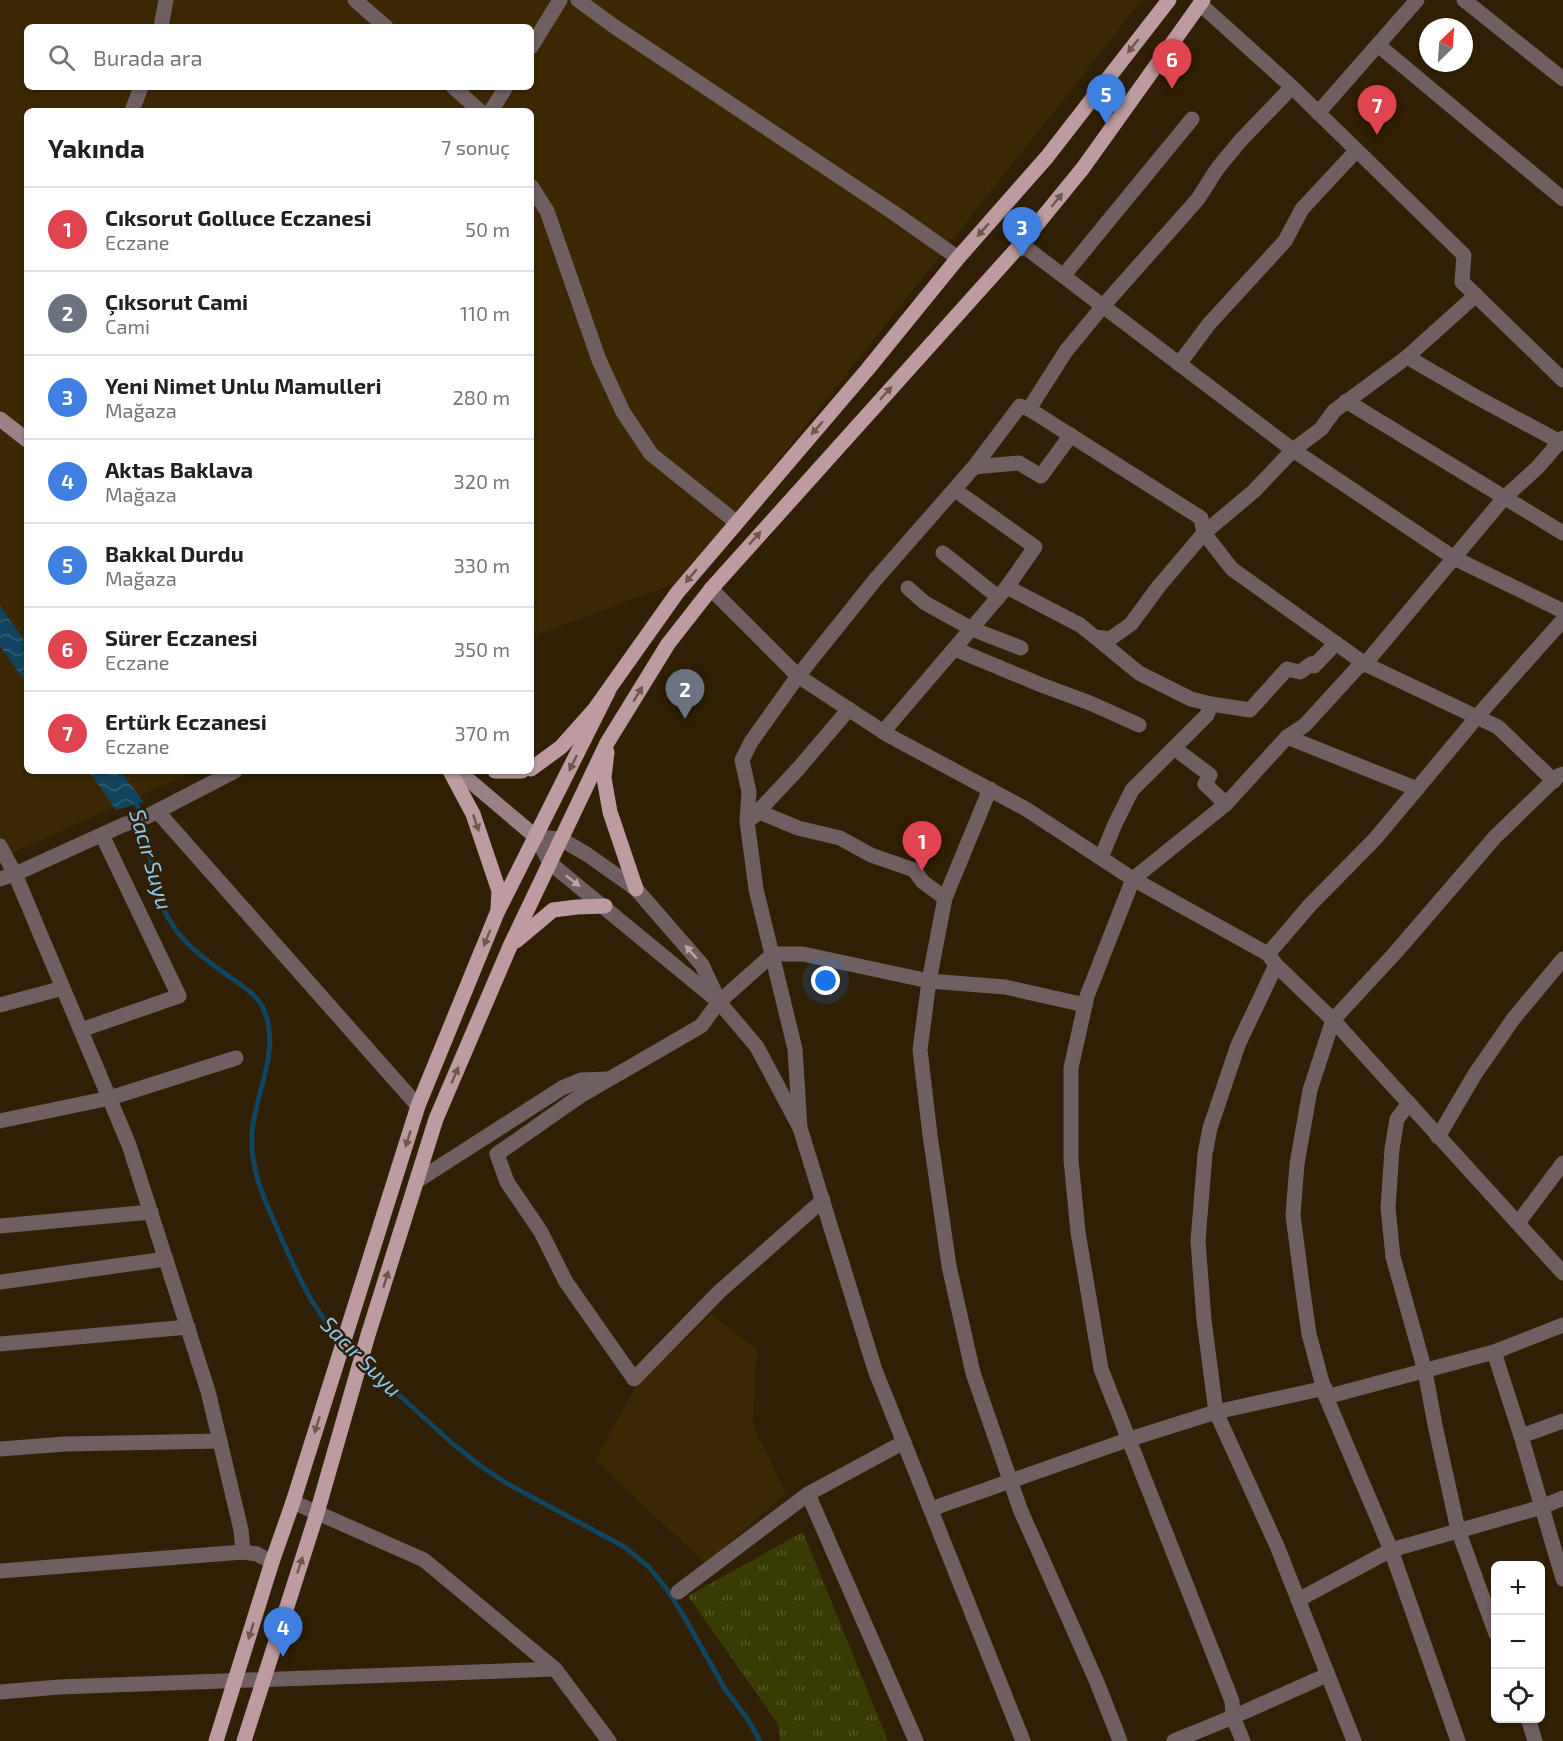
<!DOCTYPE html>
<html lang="tr">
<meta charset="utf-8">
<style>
:root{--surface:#fff;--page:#f6f6f6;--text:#202124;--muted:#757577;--line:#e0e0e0;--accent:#7e5763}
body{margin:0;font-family:"Exo 2",sans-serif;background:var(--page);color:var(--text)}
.controls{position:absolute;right:18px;bottom:18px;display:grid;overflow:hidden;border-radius:9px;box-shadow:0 2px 4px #0004}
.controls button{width:54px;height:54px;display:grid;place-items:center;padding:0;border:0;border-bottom:2px solid var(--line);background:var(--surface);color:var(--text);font:30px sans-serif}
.compass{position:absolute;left:1419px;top:18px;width:54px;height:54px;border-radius:50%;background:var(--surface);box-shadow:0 2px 4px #0004;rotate:25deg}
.you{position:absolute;left:826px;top:981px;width:21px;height:21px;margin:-15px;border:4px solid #fff;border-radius:50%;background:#1a73e8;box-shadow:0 0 0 9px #1a73e833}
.badge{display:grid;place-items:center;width:39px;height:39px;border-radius:50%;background:var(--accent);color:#fff;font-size:20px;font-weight:700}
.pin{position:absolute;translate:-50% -50px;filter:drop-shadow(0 2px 3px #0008)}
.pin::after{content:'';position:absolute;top:32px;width:21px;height:18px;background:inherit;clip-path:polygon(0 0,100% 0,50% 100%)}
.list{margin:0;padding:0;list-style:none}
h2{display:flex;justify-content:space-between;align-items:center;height:78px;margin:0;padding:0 24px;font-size:26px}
h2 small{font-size:20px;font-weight:400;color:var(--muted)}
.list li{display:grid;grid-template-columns:39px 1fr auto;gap:18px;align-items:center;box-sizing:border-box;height:84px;padding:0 24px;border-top:2px solid var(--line)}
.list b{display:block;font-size:22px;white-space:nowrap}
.list p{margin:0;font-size:20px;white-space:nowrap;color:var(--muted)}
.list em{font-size:20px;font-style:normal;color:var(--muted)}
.icon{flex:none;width:33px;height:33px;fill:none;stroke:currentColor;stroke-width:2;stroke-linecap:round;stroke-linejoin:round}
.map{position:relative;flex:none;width:1563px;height:1741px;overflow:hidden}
.search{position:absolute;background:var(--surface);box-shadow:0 2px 4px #0004;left:24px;top:24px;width:510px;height:66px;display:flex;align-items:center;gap:15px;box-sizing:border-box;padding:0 21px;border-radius:9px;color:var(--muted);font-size:22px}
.panel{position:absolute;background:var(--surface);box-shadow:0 2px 4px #0004;left:24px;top:108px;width:510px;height:666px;border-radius:9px}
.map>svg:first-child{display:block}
.built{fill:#3c2703;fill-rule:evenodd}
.grass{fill:url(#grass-tufts)}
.water{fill:url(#water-waves)}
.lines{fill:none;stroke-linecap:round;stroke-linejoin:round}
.stream{stroke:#10445f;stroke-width:5}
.minor{stroke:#6f5f61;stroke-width:15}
.tertiary{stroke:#6f5f61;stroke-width:15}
.secondary{stroke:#9b8185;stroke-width:15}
.primary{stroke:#bd9ba0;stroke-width:15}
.oneway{fill:#6f574a}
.oneway2{fill:#b6a9a1}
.labels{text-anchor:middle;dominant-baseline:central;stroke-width:5;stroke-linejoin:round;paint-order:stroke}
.water-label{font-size:22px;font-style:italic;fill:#88caf2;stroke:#301f04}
</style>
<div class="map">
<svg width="1563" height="1741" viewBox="0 0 1563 1741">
<defs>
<pattern id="grass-tufts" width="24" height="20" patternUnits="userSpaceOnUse" patternTransform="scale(1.5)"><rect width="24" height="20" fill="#393c02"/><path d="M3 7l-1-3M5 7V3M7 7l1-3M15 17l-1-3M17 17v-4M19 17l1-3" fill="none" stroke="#565826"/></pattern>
<pattern id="water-waves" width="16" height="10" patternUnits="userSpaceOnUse" patternTransform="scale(1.5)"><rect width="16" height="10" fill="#10445f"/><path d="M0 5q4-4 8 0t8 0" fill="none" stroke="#335e75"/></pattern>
</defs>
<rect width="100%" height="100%" fill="#301f04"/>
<!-- built -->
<g class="built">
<path d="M0,0H1142L684,580L531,637V111H27V771H195L8,855L0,843ZM27,27H531V87H27Z"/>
<path d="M711,1314L757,1350L753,1426L786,1493L706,1564L595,1460L635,1388Z"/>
</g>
<!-- grass -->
<path class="grass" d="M803,1532L888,1741H780L778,1724L688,1596Z"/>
<!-- water -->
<g class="water">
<path d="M0,606L27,644V684L0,646Z"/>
<path d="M89,771H120L144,802L116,810Z"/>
</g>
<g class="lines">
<!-- stream -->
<path class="stream" d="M134,798C138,808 143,818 145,828C151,861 154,899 174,927C186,946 207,960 224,973C239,984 259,994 265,1013C280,1054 255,1092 252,1133C250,1168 263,1197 277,1228C300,1281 315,1317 358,1358L453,1444L482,1467L506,1483L623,1546L648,1566L666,1588L682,1613L725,1689L747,1718L760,1741"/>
<!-- minor -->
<g class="minor">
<path d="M355,0L386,27"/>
<path d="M578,0L615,27L894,213L958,258"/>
<path d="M1464,0L1563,79"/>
<path d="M1200,4L1292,87L1464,255L1462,282L1563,380"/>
<path d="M161,27L166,0"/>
<path d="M1378,45L1563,199"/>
<path d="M531,47L560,0"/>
<path d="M453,87L480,111"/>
<path d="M132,111L141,87"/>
<path d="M491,111L506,87"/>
<path d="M1318,113L1417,0"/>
<path d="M531,186L547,211L599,360L623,412L651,454L736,522"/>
<path d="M1021,244L1293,450L1454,558L1563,611"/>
<path d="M1064,275L1192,119"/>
<path d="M1407,357L1471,394L1560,442"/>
<path d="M1179,364L1209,324L1285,241L1302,209L1356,151"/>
<path d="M1346,401L1563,533"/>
<path d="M1029,409L1201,518L1204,533L1232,569L1365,664L1498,727L1554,781"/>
<path d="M974,467L1019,463L1041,476L1071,435"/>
<path d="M943,553L998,597"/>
<path d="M1007,587L1080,625L1095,637L1110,639L1131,624L1159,586L1204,533L1254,491L1293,450L1321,429L1334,411L1407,357L1476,295"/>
<path d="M908,588L925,603L972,629L1021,648"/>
<path d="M1095,637L1139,673L1191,699L1211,704L1250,710L1287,669L1300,672L1311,664L1314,666L1336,643"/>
<path d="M955,649L1039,684L1090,703L1139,725"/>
<path d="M883,732L1007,587L1035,547L955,490"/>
<path d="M1287,737L1417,789"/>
<path d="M1174,748L1210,775L1205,784L1226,804"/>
<path d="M990,789L945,898L929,981L920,1050L930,1135L949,1266L973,1373L1020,1509L1096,1680L1120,1741"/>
<path d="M157,811L418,1106"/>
<path d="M759,812L798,828L840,838L871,855L914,870L923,882L945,898"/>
<path d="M753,817L798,769L849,709"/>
<path d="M0,846L15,874L129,1145L208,1391L241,1530L243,1552"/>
<path d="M1101,858L1115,824L1132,790L1207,715L1211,704"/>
<path d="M1268,954L1310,905L1375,839L1482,711L1563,620"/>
<path d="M1276,965L1238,1045L1210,1128L1205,1154L1198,1241L1204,1320L1216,1412L1277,1546L1354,1741"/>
<path d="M0,1005L63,988"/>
<path d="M81,1030L179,996L102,835"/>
<path d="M1409,1103L1397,1119L1392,1149L1388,1208L1393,1257L1425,1371L1435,1425L1458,1530L1496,1634"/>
<path d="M0,1121L110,1098L236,1058"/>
<path d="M800,1128L795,1049L756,889L747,821L749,792L742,760L751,742L798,676L875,580L974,467L1020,406L1029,409L1066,351L1103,306L1198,199L1217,169L1241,140L1292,87"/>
<path d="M1438,1137L1475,1074L1514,1018L1563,959"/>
<path d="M417,1181L562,1088L581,1080L607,1079"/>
<path d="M823,1200L719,1292L634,1379L566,1282L541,1232L507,1182L497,1154L580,1096L701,1026L719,1002L773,954H803L929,981L1005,987L1085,1005"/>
<path d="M1518,1223L1563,1163"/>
<path d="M0,1226L151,1212"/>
<path d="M0,1282L166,1259"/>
<path d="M0,1344L188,1327"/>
<path d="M1494,1352L1521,1436L1563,1579"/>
<path d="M1326,1397L1494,1352L1563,1325"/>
<path d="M1521,1436L1563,1421"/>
<path d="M0,1449L65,1444L220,1441"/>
<path d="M808,1494L916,1741"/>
<path d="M293,1502L424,1560L555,1669L609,1741"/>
<path d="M931,1509L1130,1439L1216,1412L1325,1388"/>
<path d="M0,1571L243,1552L257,1554L272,1562"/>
<path d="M678,1592L808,1494L904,1442"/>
<path d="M1298,1600L1391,1550L1542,1507L1563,1498"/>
<path d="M0,1692L59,1687L555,1669"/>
<path d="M1528,1718L1535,1741"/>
<path d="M1174,1741L1233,1717L1327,1675"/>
<path d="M1243,1741L1233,1717L1232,1701L1101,1369L1078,1232L1071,1160V1068L1087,996L1133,879L1226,804L1287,737L1305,725L1358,667L1365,664L1504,498L1538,467L1563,438"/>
<path d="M1458,1741L1391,1550L1326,1397L1309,1334L1303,1292L1293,1215L1297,1164L1310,1090L1333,1020L1396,952L1495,837L1558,776L1563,774"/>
</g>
<!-- tertiary -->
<g class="tertiary">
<path d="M711,589L798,676L888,735L1026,809L1133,879L1268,954L1276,965L1333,1020L1563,1273"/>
<path d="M536,837L550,863L719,1002L757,1047L800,1128L875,1370L1023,1741"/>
<path d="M536,837L561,839L588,855L636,889L702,965L717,997"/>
<path d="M0,879L15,874L123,825L146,817L235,771"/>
</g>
<!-- secondary -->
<g class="secondary">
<path d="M0,419L27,440"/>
<path d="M458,771L536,837"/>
</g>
<!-- primary -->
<g class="primary">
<path d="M607,752L604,778L610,812L636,889"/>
<path d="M531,769L561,747L594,710L677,593L867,370L958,258L1047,157L1169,0"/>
<path d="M450,771L473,814L499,891L498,908"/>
<path d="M495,771H522"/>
<path d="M516,941L553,910L577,907L605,906"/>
<path d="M216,1741L272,1562L293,1502L418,1106L497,913L608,692"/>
<path d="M244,1741L317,1513L368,1335L436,1119L511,944L607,743L668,644L711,589L1021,244L1083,168L1203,0"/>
</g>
</g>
<!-- one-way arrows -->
<defs><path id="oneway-solid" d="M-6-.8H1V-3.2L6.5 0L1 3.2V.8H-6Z" transform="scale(1.5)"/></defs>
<g class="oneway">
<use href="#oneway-solid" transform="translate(1133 46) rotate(128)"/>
<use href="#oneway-solid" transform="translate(1057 200) rotate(-51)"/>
<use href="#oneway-solid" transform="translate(983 230) rotate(131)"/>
<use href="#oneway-solid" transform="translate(886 393) rotate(-48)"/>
<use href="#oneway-solid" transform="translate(817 428) rotate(131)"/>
<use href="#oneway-solid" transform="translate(755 538) rotate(-48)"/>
<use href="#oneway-solid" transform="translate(691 576) rotate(130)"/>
<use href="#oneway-solid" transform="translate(638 694) rotate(-59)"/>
<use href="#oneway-solid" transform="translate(573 763) rotate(116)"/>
<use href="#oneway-solid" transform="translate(476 823) rotate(71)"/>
<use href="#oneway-solid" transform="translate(487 938) rotate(112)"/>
<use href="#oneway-solid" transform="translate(455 1075) rotate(-67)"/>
<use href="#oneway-solid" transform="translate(408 1139) rotate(107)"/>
<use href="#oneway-solid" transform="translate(386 1279) rotate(-72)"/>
<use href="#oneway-solid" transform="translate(317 1425) rotate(107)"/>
<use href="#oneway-solid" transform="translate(300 1565) rotate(-72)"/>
<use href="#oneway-solid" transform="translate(251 1631) rotate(107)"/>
</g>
<g class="oneway2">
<use href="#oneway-solid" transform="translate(573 881) rotate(38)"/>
<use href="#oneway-solid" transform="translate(691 952) rotate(-131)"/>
</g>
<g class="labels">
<!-- water labels -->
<g class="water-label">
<text transform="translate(152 859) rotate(74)">Sacır Suyu</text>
<text transform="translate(362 1356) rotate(45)">Sacır Suyu</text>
</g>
</g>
</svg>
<div class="controls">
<button>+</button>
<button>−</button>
<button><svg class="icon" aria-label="locate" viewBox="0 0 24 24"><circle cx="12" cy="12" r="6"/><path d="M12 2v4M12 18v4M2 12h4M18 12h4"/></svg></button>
</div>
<svg class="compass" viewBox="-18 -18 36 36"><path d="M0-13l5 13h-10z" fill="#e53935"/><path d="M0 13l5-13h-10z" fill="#757577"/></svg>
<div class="you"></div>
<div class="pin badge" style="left:922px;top:871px;background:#e0444e">1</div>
<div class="pin badge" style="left:685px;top:719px;background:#6b7280">2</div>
<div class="pin badge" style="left:1022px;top:257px;background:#3f7fe0">3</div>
<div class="pin badge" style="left:283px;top:1657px;background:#3f7fe0">4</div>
<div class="pin badge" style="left:1106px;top:124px;background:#3f7fe0">5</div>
<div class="pin badge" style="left:1172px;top:89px;background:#e0444e">6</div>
<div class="pin badge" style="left:1377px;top:135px;background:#e0444e">7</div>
<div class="search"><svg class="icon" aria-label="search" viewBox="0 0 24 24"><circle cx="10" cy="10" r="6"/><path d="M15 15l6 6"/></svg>Burada ara</div>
<section class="panel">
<h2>Yakında<small>7 sonuç</small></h2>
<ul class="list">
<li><span class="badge" style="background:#e0444e">1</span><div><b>Cıksorut Golluce Eczanesi</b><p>Eczane</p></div><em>50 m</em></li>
<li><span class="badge" style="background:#6b7280">2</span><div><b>Çıksorut Cami</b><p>Cami</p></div><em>110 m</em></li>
<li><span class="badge" style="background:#3f7fe0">3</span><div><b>Yeni Nimet Unlu Mamulleri</b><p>Mağaza</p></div><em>280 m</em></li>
<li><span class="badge" style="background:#3f7fe0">4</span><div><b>Aktas Baklava</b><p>Mağaza</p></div><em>320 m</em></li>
<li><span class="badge" style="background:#3f7fe0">5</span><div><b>Bakkal Durdu</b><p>Mağaza</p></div><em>330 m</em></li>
<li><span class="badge" style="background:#e0444e">6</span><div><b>Sürer Eczanesi</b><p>Eczane</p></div><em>350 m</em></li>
<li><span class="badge" style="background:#e0444e">7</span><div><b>Ertürk Eczanesi</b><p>Eczane</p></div><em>370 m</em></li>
</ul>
</section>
</div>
